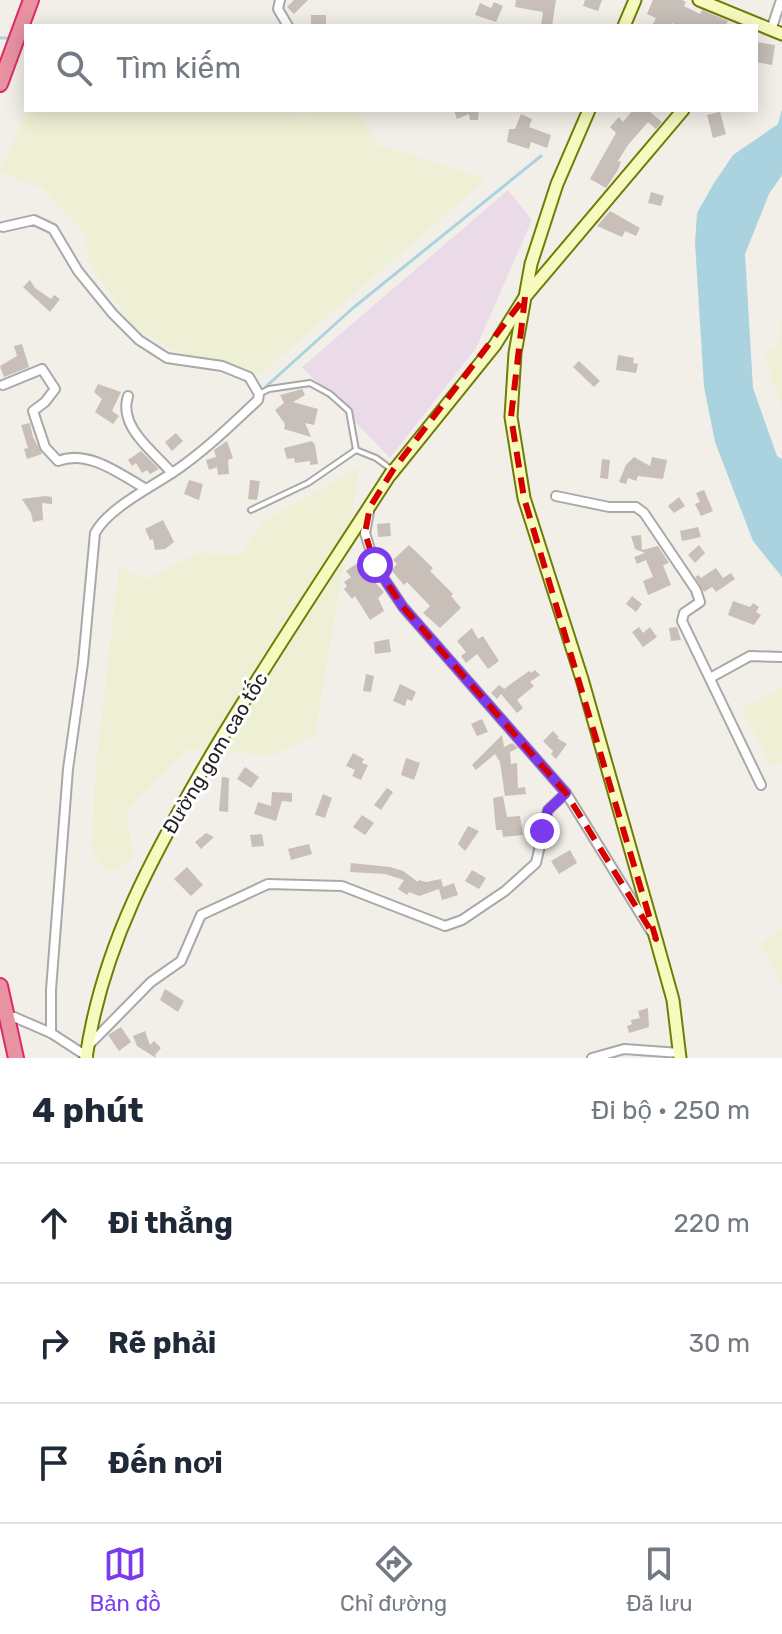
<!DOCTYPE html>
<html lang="vi">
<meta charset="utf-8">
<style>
:root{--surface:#fff;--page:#f2f2f3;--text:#1f2937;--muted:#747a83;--line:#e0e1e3;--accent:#7c3aed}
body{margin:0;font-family:Rubik,sans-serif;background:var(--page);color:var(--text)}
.stop{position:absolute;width:24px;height:24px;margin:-18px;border:6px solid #7c3aed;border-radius:50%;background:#fff}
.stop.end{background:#7c3aed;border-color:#fff;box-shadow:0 2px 8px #0008}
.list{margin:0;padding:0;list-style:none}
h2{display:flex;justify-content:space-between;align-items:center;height:104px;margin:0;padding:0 32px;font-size:34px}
h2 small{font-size:26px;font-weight:400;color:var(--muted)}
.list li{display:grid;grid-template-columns:52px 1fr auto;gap:24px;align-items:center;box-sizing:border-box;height:120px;padding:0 32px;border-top:2px solid var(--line)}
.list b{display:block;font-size:30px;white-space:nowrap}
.list em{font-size:26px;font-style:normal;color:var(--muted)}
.icon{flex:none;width:44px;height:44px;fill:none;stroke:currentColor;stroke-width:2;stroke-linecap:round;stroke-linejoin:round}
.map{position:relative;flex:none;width:782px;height:1058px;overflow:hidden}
.search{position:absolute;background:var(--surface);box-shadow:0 4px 20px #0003;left:24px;right:24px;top:24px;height:88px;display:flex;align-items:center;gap:20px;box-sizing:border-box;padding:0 28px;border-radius:0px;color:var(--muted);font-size:30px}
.sheet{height:464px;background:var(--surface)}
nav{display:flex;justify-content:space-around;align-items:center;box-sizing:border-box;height:112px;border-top:2px solid var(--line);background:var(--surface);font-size:22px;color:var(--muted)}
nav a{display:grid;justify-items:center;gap:4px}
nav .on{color:var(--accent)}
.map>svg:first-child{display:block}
.industrial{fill:#ebdbe8}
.farmland{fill:#eef0d5}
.water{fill:#aad3df}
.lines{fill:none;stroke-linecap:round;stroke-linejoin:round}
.stream{stroke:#aad3df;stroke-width:3}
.building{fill:#c7bfb8}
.lane-casing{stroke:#a9a9a9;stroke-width:8}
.street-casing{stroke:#a9a9a9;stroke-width:12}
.secondary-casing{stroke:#707d05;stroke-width:15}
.highway-casing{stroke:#dc2a67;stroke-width:18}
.lane{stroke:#fff;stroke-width:4}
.street{stroke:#fff;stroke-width:8}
.secondary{stroke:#f7fabf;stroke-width:11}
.highway{stroke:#e892a2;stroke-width:14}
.route{stroke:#7c3aed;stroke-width:10}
.marked{fill:none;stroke:#d40000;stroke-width:6;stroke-dasharray:16 10;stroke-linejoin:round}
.labels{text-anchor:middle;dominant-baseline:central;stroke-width:6;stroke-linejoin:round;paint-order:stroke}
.street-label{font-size:20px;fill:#222;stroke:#fff}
</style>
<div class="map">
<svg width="782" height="1058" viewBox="0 0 782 1058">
<rect width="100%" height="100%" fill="#f2efe9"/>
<!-- industrial -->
<path class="industrial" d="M508,190L532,220L476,348L390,458L302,367Z"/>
<!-- farmland -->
<g class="farmland">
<path d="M27,110H275L305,115L316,110H357L378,145L487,179L257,377L176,351L134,328L88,261L86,236L42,188L0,172Z"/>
<path d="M782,314V408L764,354L780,346Z"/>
<path d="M360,466L315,736L273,755L186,750L127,810L133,860L107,872L92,851L95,773L119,567L146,579L199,553L241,555L263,522Z"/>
<path d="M782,687V761L772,767L741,709Z"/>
<path d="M782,928V984L761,943Z"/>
</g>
<!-- water -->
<path class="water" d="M782,109V175L769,194L745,254L753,388L777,456L782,459V577L753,541L715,442L704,387L695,243L697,213L714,183L733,155L778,124Z"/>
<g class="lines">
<!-- stream -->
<g class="stream">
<path d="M0,38H12"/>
<path d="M260,392L353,308L541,156"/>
</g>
</g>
<!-- building -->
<g class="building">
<path d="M294,0H308L294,14L287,7Z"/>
<path d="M516,0H556L552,26H541L543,12L515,7Z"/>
<path d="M585,0H602L598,11L583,6Z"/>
<path d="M653,0H682L686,2L684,6L700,14L702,10L728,21L725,26H678L672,23L671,26H652L656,18L647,14Z"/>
<path d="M494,2L503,6L496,22L475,15L480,3L491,8Z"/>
<rect x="311" y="15" width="15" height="11"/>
<path d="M756,42L775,45L772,65L756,62Z"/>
<path d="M454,110H479L478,120H470L469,114L457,119Z"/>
<path d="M633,110H648L662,122L656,129L648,122L628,145L618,161L621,162L618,170L606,188L590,179L616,133L610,127L619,117L623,122Z"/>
<path d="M720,112L726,134L713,138L707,115Z"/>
<path d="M521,114L532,119L529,127L551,135L547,148L531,142L529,149L507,142L509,129H515Z"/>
<path d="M651,192L664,196L661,206L648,203Z"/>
<path d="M610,211L640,228L636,236L625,231L622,237L597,226Z"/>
<path d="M30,280L35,288L51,299L54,295L60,299L50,312L23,287Z"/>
<path d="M22,344L29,367L4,377L0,366L17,356L14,346Z"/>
<path d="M618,355L634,358L633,363L638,364L636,373L616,370Z"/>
<path d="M579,361L600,381L594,387L573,367Z"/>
<path d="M98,384L121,392L112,411L119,416L113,424L95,412L102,399L94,392Z"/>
<path d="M302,389L305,395L293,402L318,409L314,425L305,423L311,437L284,429L285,424L275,410L284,403L280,395Z"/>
<path d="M30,423L33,437L42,454L27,459L24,449L28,448L21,425Z"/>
<path d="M176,433L183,441L172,451L165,442Z"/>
<path d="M227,441L233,458L228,460L229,474L218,475L217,467L209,470L206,460L216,457L214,450Z"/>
<path d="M312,441L315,445L318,464L310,465V461L295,463L294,458L287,459L284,448Z"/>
<path d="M141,451L159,469L150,474L147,470L142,473L136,463L132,466L128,460Z"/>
<path d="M634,457L650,466L652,457L667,460L663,479L638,476L636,481L628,478L626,484L619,482L626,465Z"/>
<path d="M602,459L610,460L608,479L600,478Z"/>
<path d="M189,480L203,484L199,500L184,494Z"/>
<path d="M250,480L260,481L257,500L248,499Z"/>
<path d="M704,490L713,511L701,516L695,504L700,502L696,493Z"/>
<path d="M45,496L52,497V504L42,503L43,520L33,522L31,513L22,499Z"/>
<path d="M679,497L685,506L674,513L668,506Z"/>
<path d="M163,520L174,542L165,549L155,550L153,539L150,540L145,529Z"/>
<path d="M390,523L391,536L378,537L377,524Z"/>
<path d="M698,527L701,537L682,541L680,531Z"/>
<path d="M641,535L642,550L658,546L669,563L663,565L671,585L648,595L643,581L653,577L646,560L637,564L634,557L645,553L635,549L631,536Z"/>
<path d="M409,545L433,568L430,571L453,594L451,596L461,608L440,628L423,613L430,606L407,582L404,585L391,570L397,564L393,560Z"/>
<path d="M699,545L705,553L695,563L688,555Z"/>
<path d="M359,562L366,571L369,569L374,578L372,579L384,592L378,598L384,611L370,620L355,596L352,599L344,589L347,586L344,582L351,577L346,571Z"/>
<path d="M716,568L723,578L731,573L735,579L716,592L712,587L704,592L695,577L699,575L701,578Z"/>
<path d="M632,596L642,604L636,612L626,604Z"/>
<path d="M733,601L750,607L753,603L759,607L756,612L761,615L754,625L728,615Z"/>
<path d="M639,627L643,633L650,627L657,637L643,647L632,632Z"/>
<path d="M677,627L681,640L671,641L669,628Z"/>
<path d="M472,628L478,639L483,636L499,661L488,669L477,654L466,663L461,656L466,652L457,641Z"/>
<path d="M389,639L391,652L375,654L374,642Z"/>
<path d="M535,670L540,675L530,682L534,686L517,700L523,708L517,713L501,694L497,699L491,693L499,685L504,689L529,671L531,673Z"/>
<path d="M366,674L374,676L371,692L363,691Z"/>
<path d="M400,684L416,692L412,701L407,699L405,706L393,701Z"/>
<path d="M482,719L488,732L477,736L471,724Z"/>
<path d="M553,731L559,737L557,738L567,744L556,759L551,754L553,751L543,741Z"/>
<path d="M502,735L504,747L512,743L518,748L510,752L511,764L517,763L518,788L525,787L526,794L505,796L500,762L495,754L476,770L472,765Z"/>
<path d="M353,753L364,759L362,763L368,765L361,780L352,776L355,770L346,766Z"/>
<path d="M406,758L420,763L414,780L401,775Z"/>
<path d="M245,767L259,777L251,788L237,779Z"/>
<path d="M222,777L229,778L228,812L219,811Z"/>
<path d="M387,788L393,792L381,810L374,805Z"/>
<path d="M272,792L292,793V802L282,801L276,821L254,814L258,802L271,806Z"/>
<path d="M323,794L332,798L325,818L315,815Z"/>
<path d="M503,796L507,817L520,816L523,835L503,837L502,830H496L493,798Z"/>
<path d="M362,815L374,823L365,835L353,827Z"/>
<path d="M468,826L479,831L465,851L458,844Z"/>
<path d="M206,833L214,837L201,849L195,842Z"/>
<path d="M262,834L264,846L252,847L250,835Z"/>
<path d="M309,844L312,854L291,860L288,849Z"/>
<path d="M570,850L577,863L559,874L551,861Z"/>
<path d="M351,863L390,867L403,871L418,882L419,880L426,882L441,879L443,887L454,883L458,895L442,900L439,889L419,896L409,892L407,895L398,889L404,880L385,874L350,872Z"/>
<path d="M187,867L203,885L191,896L174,879Z"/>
<path d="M472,870L486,878L479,889L465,881Z"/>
<path d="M165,989L184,1001L178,1012L160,1000Z"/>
<path d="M648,1008L649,1027L629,1033L627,1026L632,1024L631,1020L640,1018L638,1011Z"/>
<path d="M121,1027L131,1042L119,1051L108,1035Z"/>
<path d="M145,1031L150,1045L154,1041L161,1048L155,1055L156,1058L137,1046L133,1036Z"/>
</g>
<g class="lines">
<!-- lane casing -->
<g class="lane-casing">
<g id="lane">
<path d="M261,393L269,389L310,383L330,394L349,411L356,450L376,458L391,469"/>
<path d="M251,510L308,483L356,450"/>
</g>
</g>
<!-- street casing -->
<g class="street-casing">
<g id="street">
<path d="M280,0L278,9L288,26"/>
<path d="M771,30L781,0"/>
<path d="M3,227L34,220L53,229L78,271L113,314L139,340L167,358L222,366L249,377L259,394L258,400C232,424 207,449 178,469C154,486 109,507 95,533L83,663L68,769L51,990V1033"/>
<path d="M3,385L42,369L55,389L45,402L33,411L45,447L58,461C88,449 120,474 146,489"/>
<path d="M128,396C118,427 153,451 172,473"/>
<path d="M556,496L609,507H636L644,513L696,590L700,602L684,613L682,621L761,785"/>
<path d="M369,512L365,533L375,565L403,607L566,793L651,931"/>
<path d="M710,678L750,656L782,657"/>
<path d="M14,1017L51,1033L88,1057"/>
<path d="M89,1045L151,982L181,961L201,915L268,884L342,886L445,926L462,920L505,891L536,863L548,810L566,793"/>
<path d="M592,1058L624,1049L680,1053"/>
</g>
</g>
<!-- secondary casing -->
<g class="secondary-casing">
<g id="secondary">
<path d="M699,0L782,34"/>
<path d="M624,26L635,0"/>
<path d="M589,110L557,184L531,264L515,353L511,417L524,498L582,679L656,939L673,1000L680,1058"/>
<path d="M391,474L495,345L525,297L683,110"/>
<path d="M86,1058C102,946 154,853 210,757C268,659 332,565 393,470"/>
</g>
</g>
<!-- highway casing -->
<g class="highway-casing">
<g id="highway">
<path d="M0,84L31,0"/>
<path d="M0,986L16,1058"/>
</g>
</g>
<!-- lane -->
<use href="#lane" class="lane"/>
<!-- street -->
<use href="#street" class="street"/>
<!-- secondary -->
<use href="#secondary" class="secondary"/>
<!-- highway -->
<use href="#highway" class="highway"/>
</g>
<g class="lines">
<!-- route -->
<path class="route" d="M375,565L403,607L566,793L548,810L542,831"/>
</g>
<!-- marked area -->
<path class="marked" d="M525,297L511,417L524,498L656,939L566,793L403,607L375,565L365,533L370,507L393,470Z"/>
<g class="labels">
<!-- street labels -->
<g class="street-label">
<text transform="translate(215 753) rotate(-59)">Đường gom cao tốc</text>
</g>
</g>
</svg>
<div class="stop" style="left:375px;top:565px"></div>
<div class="stop end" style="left:542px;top:831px"></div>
<div class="search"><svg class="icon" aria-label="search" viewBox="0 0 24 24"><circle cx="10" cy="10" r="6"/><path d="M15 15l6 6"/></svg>Tìm kiếm</div>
</div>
<section class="sheet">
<h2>4 phút<small>Đi bộ · 250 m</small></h2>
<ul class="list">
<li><svg class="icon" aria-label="ahead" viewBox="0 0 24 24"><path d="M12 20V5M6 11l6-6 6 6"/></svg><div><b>Đi thẳng</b></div><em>220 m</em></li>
<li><svg class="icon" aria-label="right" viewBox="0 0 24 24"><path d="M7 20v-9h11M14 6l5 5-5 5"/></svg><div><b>Rẽ phải</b></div><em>30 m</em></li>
<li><svg class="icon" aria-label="arrive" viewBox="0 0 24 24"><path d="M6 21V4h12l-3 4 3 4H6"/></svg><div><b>Đến nơi</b></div></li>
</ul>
</section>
<nav>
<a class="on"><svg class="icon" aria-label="map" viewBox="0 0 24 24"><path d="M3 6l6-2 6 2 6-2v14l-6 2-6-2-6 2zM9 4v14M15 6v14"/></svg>Bản đồ</a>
<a><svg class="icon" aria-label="directions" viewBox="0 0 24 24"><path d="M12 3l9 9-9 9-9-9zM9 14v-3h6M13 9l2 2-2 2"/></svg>Chỉ đường</a>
<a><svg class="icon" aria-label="saved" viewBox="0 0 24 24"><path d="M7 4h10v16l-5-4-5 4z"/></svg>Đã lưu</a>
</nav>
